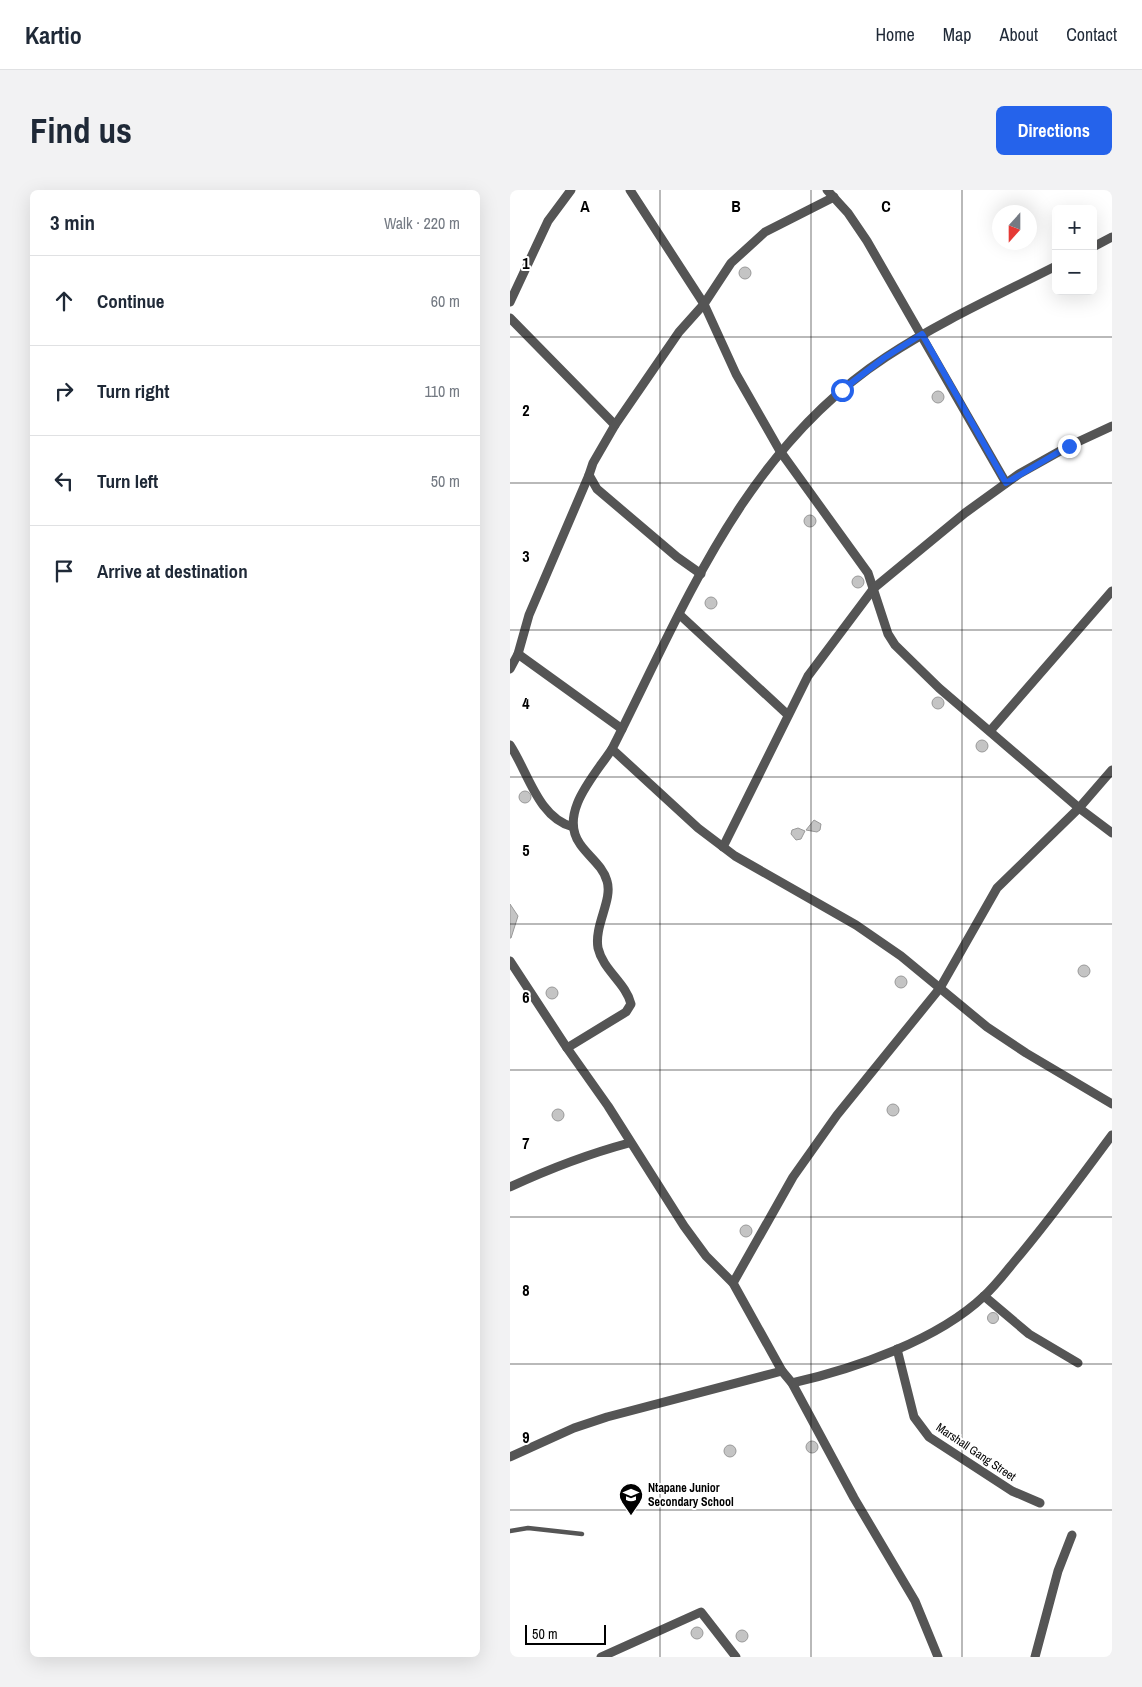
<!DOCTYPE html>
<meta charset="utf-8">
<style>
:root{--surface:#fff;--page:#f2f2f3;--text:#1f2937;--muted:#747a83;--line:#e0e1e3;--accent:#2563eb}
body{margin:0;font-family:"Archivo Narrow",sans-serif;background:var(--page);color:var(--text)}
.controls{position:absolute;right:15px;top:15px;display:grid;overflow:hidden;border-radius:8px;box-shadow:0 5px 20px #0002}
.controls button{width:45px;height:45px;display:grid;place-items:center;padding:0;border:0;border-bottom:1px solid var(--line);background:var(--surface);color:var(--text);font:25px sans-serif}
.compass{position:absolute;left:482px;top:15px;width:45px;height:45px;border-radius:50%;background:var(--surface);box-shadow:0 5px 20px #0002;rotate:201deg}
.scale{position:absolute;left:15px;bottom:12px;width:81px;box-sizing:border-box;padding-left:5px;border:2px solid #000;border-top:0;font-size:14px;line-height:18px;white-space:nowrap;color:#000;-webkit-text-stroke:4px #fff;paint-order:stroke}
.stop{position:absolute;width:15px;height:15px;margin:-11px;border:4px solid #2563eb;border-radius:50%;background:#fff}
.stop.end{background:#2563eb;border-color:#fff;box-shadow:0 1px 5px #0008}
.list{margin:0;padding:0;list-style:none}
h2{display:flex;justify-content:space-between;align-items:center;height:65px;margin:0;padding:0 20px;font-size:21px}
h2 small{font-size:16px;font-weight:400;color:var(--muted)}
.list li{display:grid;grid-template-columns:32px 1fr auto;gap:15px;align-items:center;box-sizing:border-box;height:90px;padding:0 20px;border-top:1px solid var(--line)}
.list b{display:block;font-size:19px;white-space:nowrap}
.list em{font-size:16px;font-style:normal;color:var(--muted)}
.icon{flex:none;width:28px;height:28px;fill:none;stroke:currentColor;stroke-width:2;stroke-linecap:round;stroke-linejoin:round}
.map{position:relative;flex:none;width:602px;height:1467px;overflow:hidden;border-radius:8px}
header{display:flex;align-items:center;gap:30px;box-sizing:border-box;height:70px;padding:0 25px;background:var(--surface);border-bottom:1px solid var(--line)}
header strong{font-size:24px}
nav{display:flex;gap:28px;margin-inline-start:auto;font-size:18px}
.intro{display:flex;align-items:center;justify-content:space-between;box-sizing:border-box;height:120px;padding:0 30px}
h1{margin:0;font-size:35px}
.button{padding:12px 22px;border-radius:8px;background:var(--accent);color:#fff;font-size:18px;font-weight:700}
main{display:flex;gap:30px;padding:0 30px}
aside{flex:1;background:var(--surface);border-radius:8px;box-shadow:0 5px 20px #0002}
.map>svg:first-child{display:block}
.building{fill:#c4c4c4;stroke:#999}
.lines{fill:none;stroke-linecap:round;stroke-linejoin:round}
.lane{stroke:#555;stroke-width:4.5}
.street{stroke:#555;stroke-width:9}
.route{stroke:#2563eb;stroke-width:6}
.grid{fill:none;stroke:#000;stroke-width:1;stroke-opacity:0.55}
.labels{text-anchor:middle;dominant-baseline:central;stroke-width:4;stroke-linejoin:round;paint-order:stroke}
.street-label{font-size:12px;fill:#000;stroke:#fff}
.poi-label{font-size:12px;font-weight:bold;fill:#000;stroke:#fff;text-anchor:start}
.grid-label{font-size:16px;text-anchor:middle;font-weight:bold;fill:#000;stroke:#fff;stroke-width:4;stroke-linejoin:round;paint-order:stroke}
</style>
<header>
<strong>Kartio</strong>
<nav><a>Home</a><a>Map</a><a>About</a><a>Contact</a></nav>
</header>
<div class="intro"><h1>Find us</h1><a class="button">Directions</a></div>
<main>
<aside>
<h2>3 min<small>Walk · 220 m</small></h2>
<ul class="list">
<li><svg class="icon" aria-label="ahead" viewBox="0 0 24 24"><path d="M12 20V5M6 11l6-6 6 6"/></svg><div><b>Continue</b></div><em>60 m</em></li>
<li><svg class="icon" aria-label="right" viewBox="0 0 24 24"><path d="M7 20v-9h11M14 6l5 5-5 5"/></svg><div><b>Turn right</b></div><em>110 m</em></li>
<li><svg class="icon" aria-label="left" viewBox="0 0 24 24"><path d="M17 20v-9H6M10 6l-5 5 5 5"/></svg><div><b>Turn left</b></div><em>50 m</em></li>
<li><svg class="icon" aria-label="arrive" viewBox="0 0 24 24"><path d="M6 21V4h12l-3 4 3 4H6"/></svg><div><b>Arrive at destination</b></div></li>
</ul>
</aside>
<div class="map">
<svg width="602" height="1467" viewBox="0 0 602 1467">
<rect width="100%" height="100%" fill="#fff"/>
<!-- building -->
<g class="building">
<circle cx="235" cy="83" r="6"/>
<circle cx="428" cy="207" r="6"/>
<circle cx="300" cy="331" r="6"/>
<circle cx="348" cy="392" r="6"/>
<circle cx="201" cy="413" r="6"/>
<circle cx="428" cy="513" r="6"/>
<circle cx="472" cy="556" r="6"/>
<circle cx="15" cy="607" r="6"/>
<path d="M304,630L311,634L310,640L307,642L296,640Z"/>
<path d="M288,638L295,641L291,649L286,650L281,644L282,640Z"/>
<path d="M0,714L8,726L1,748H0Z"/>
<circle cx="574" cy="781" r="6"/>
<circle cx="391" cy="792" r="6"/>
<circle cx="42" cy="803" r="6"/>
<circle cx="383" cy="920" r="6"/>
<circle cx="48" cy="925" r="6"/>
<circle cx="236" cy="1041" r="6"/>
<circle cx="483" cy="1128" r="5.5"/>
<circle cx="302" cy="1257" r="6"/>
<circle cx="220" cy="1261" r="6"/>
<circle cx="187" cy="1443" r="6"/>
<circle cx="232" cy="1446" r="6"/>
</g>
<g class="lines">
<!-- lane -->
<path class="lane" d="M0,1341L18,1338L72,1344"/>
<!-- street -->
<g class="street">
<path d="M120,0L194,114L226,184L270,261L358,383L378,444L385,455L429,498L569,618L602,643"/>
<path d="M317,0L338,23L357,51L496,293"/>
<path d="M583,57L602,47"/>
<path d="M546,76C489,105 429,132 376,167C234,260 175,415 102,559L188,638L225,666L346,735L391,766L477,837L516,863L602,914"/>
<path d="M0,112L38,31L61,0"/>
<path d="M0,128L105,235"/>
<path d="M191,384L167,367L87,299L79,285L83,273L105,235L169,142L194,114L221,73L255,42L324,7"/>
<path d="M170,425L278,525"/>
<path d="M8,464L19,425L79,285"/>
<path d="M0,479L8,464L112,539"/>
<path d="M480,541L602,401"/>
<path d="M0,555C18,582 28,628 63,637"/>
<path d="M213,657L298,486L364,398L455,323L509,284L559,256L602,236"/>
<path d="M0,771L57,858L98,916L174,1036L196,1066L223,1093L272,1181L282,1193L344,1308L405,1411L428,1467"/>
<path d="M57,858L116,822L121,814C116,793 93,780 88,758C84,735 103,710 97,691C93,676 78,666 70,654C48,623 85,585 102,559"/>
<path d="M0,997C39,979 78,964 119,953"/>
<path d="M223,1093L283,987L327,925L430,798L487,698L569,618L602,580"/>
<path d="M474,1106L519,1144L568,1173"/>
<path d="M387,1159L404,1227L419,1247L502,1301L530,1313"/>
<path d="M282,1193C344,1179 428,1150 474,1106C485,1096 495,1083 504,1072C539,1031 570,988 602,945"/>
<path d="M0,1267L64,1238L97,1227L272,1181"/>
<path d="M91,1467L191,1422L226,1467"/>
<path d="M525,1467L548,1381L562,1345"/>
</g>
</g>
<g class="lines">
<!-- route -->
<path class="route" d="M332,200L374,168L412,144L496,293L559,256"/>
</g>
<!-- grid -->
<path class="grid" d="M150,0V1467M301,0V1467M452,0V1467M0,147H602M0,293H602M0,440H602M0,587H602M0,734H602M0,880H602M0,1027H602M0,1174H602M0,1320H602"/>
<!-- icons -->
<defs>
<g id="school-pin" transform="scale(1.25)"><path d="M0 17L-7.5 6A9.5 9.5 0 1 1 7.5 6Z" fill="#000" stroke="#fff"/><path d="M0-5L7-2L0 1L-7-2ZM-4 1L0 2.5L4 1V4Q0 6-4 4Z" fill="#fff"/></g>
</defs>
<g fill-rule="evenodd">
<use href="#school-pin" x="121" y="1305"/>
</g>
<g class="labels">
<!-- street labels -->
<g class="street-label">
<text transform="translate(466 1262) rotate(34)">Marshall Gang Street</text>
</g>
<!-- poi labels -->
<g class="poi-label">
<text x="138" y="1298">Ntapane Junior<tspan x="138" dy="14">Secondary School</tspan></text>
</g>
</g>
<g class="grid-label">
<text x="75" y="22">A</text>
<text x="226" y="22">B</text>
<text x="376" y="22">C</text>
<text x="16" y="79">1</text>
<text x="16" y="226">2</text>
<text x="16" y="372">3</text>
<text x="16" y="519">4</text>
<text x="16" y="666">5</text>
<text x="16" y="813">6</text>
<text x="16" y="959">7</text>
<text x="16" y="1106">8</text>
<text x="16" y="1253">9</text>
</g>
</svg>
<div class="controls">
<button>+</button>
<button>−</button>
</div>
<svg class="compass" viewBox="-18 -18 36 36"><path d="M0-13l5 13h-10z" fill="#e53935"/><path d="M0 13l5-13h-10z" fill="#747a83"/></svg>
<div class="scale">50 m</div>
<div class="stop" style="left:332px;top:200px"></div>
<div class="stop end" style="left:559px;top:256px"></div>
</div>
</main>
